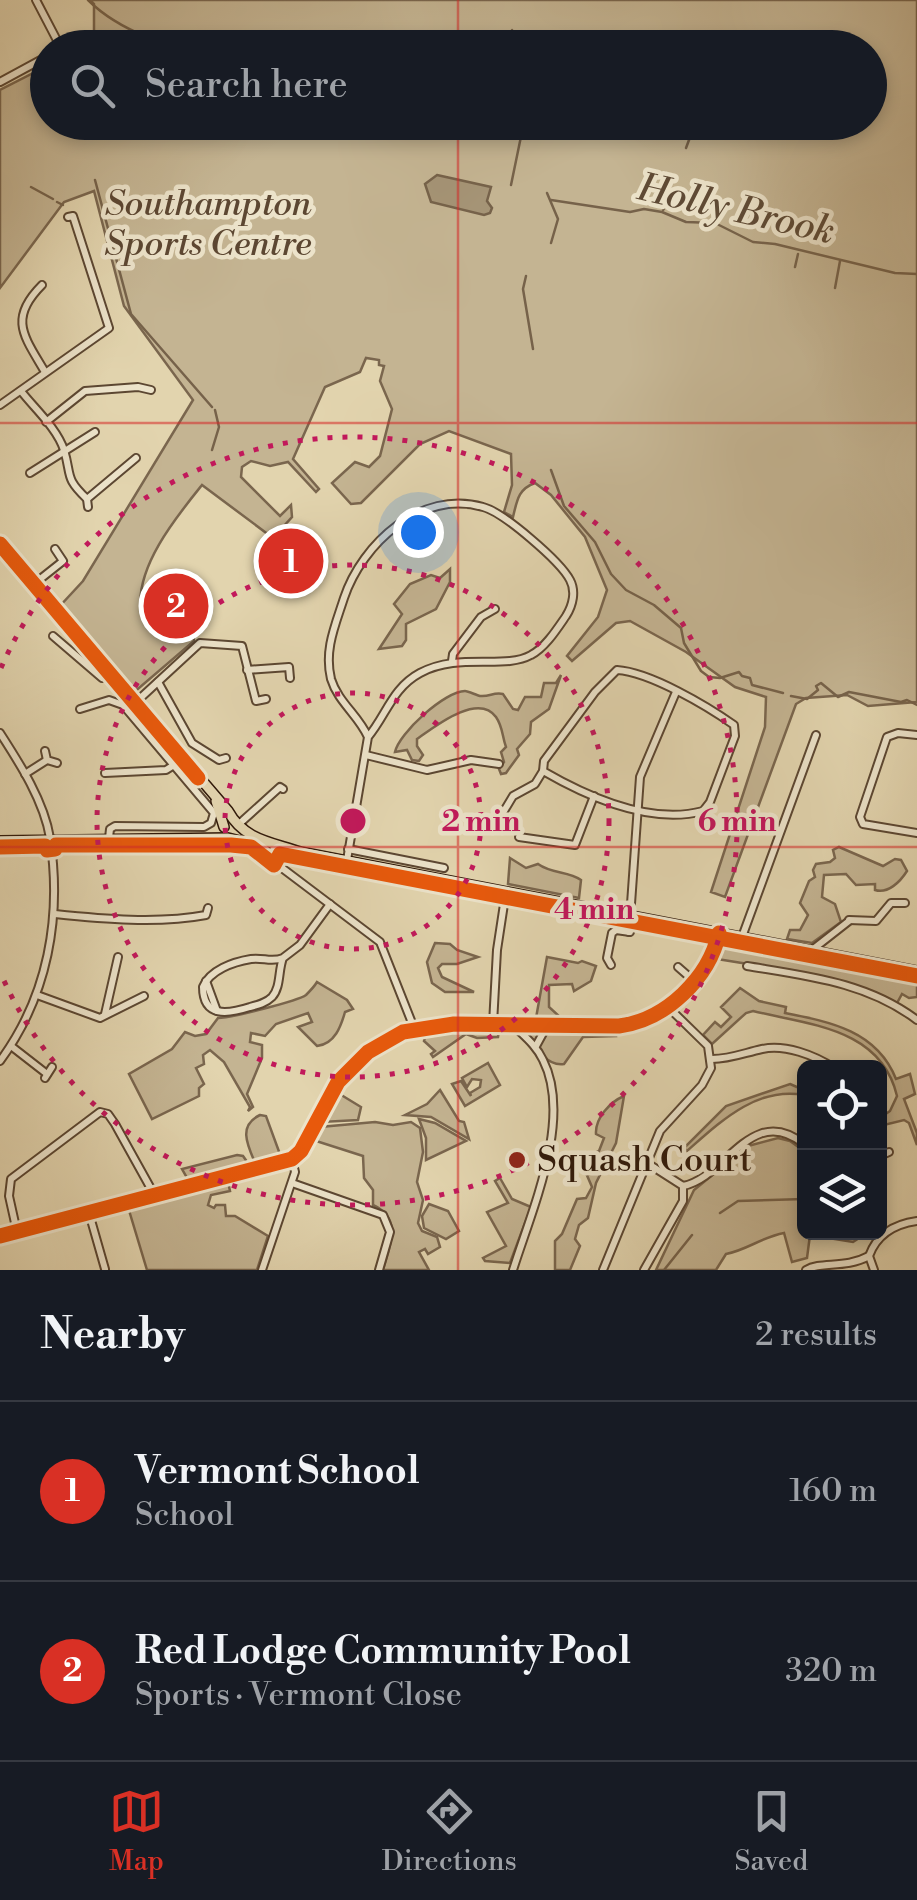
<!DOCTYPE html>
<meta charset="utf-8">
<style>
:root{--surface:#171b24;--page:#20242c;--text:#f1f3f6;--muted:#9ea1a6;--line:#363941;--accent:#d93025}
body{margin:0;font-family:"Libre Bodoni",serif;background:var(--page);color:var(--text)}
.controls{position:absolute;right:30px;bottom:30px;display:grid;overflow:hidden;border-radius:15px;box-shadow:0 5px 15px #0003}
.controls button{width:90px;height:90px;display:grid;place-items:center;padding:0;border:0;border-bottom:2px solid var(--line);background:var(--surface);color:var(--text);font:50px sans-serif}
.you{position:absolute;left:418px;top:532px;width:35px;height:35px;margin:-25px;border:8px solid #fff;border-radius:50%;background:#1a73e8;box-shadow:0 0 0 15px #1a73e833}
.badge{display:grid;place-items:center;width:65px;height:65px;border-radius:50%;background:var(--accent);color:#fff;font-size:32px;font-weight:700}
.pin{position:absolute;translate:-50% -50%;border:5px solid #fff;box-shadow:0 2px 10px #0006}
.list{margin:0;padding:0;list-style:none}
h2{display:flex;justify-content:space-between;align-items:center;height:130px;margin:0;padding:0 40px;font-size:42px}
h2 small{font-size:32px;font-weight:400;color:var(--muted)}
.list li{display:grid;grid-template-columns:65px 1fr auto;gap:30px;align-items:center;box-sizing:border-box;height:180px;padding:0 40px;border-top:2px solid var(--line)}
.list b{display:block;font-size:38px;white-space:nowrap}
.list p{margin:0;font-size:32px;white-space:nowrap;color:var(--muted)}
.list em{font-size:32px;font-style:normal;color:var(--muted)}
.icon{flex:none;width:55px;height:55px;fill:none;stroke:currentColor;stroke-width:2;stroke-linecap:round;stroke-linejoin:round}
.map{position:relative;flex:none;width:917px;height:1270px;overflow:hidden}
.search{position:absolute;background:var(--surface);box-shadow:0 5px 15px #0003;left:30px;right:30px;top:30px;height:110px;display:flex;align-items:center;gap:25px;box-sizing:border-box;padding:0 35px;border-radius:55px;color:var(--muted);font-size:38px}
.sheet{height:490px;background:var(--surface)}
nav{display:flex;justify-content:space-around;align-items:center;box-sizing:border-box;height:140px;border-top:2px solid var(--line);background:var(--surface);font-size:28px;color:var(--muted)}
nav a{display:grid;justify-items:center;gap:5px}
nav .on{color:var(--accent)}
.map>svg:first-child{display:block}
.green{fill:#c4b492;stroke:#7a664e;stroke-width:2.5}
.water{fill:#a59476;stroke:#76624a;stroke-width:2.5}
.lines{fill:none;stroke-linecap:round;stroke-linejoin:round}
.stream{stroke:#76624a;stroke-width:2.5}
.minor-casing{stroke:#5c4732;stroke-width:10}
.major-casing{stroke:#2f1809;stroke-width:12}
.minor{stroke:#ece3ca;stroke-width:6}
.major{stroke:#e2d4ae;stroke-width:9}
.cycleway-casing{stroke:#ece3ca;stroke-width:21}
.cycleway{stroke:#e8590c;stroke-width:15}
.grid{fill:none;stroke:#d62828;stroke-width:2.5;stroke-opacity:0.55}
.ring{fill:none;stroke:#c2185b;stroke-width:5;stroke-dasharray:5 10}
.poi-dot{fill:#8f2418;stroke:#ece3ca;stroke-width:4}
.labels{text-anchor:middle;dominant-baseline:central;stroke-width:9;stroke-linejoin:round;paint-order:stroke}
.park-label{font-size:35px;font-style:italic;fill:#5c4732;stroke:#ece3ca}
.poi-label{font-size:35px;fill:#2f1809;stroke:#ece3ca;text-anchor:start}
.water-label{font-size:38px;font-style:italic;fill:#5e4a35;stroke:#ece3ca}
.centre{fill:#c2185b;stroke:#ece3ca;stroke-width:5}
.ring-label{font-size:30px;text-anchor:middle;font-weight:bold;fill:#c2185b;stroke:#ece3ca;stroke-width:9;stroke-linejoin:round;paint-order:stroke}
</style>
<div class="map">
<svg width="917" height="1270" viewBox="0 0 917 1270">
<rect width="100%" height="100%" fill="#e2d4ae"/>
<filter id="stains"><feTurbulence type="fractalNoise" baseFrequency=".002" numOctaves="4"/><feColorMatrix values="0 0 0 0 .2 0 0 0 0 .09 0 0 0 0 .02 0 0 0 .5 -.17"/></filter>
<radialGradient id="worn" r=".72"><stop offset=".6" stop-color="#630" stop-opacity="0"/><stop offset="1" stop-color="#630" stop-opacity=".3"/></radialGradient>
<!-- green -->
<g class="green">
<path d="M90,0H917V702L868,706L847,695L806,698L796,704L725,897L711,892L765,727L766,697L735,687L686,652L630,621L616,623L572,661L567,656L598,617L607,590L585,537L551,495L535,483C518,489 517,501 513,517L504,512L512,485L511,454L449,431L420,444L361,503L351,504L332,483L355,462L369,467L380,456L392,409L380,381L384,366L379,365V360L366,358L360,372L325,387L293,459L319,489L316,492L288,462L270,466L251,461L242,467L241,477L280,516L291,505L292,517L273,538L202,485C177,516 135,567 141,610L159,624L193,629L194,641L132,694L59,607L83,581L193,400L124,306L94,191L64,202L0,288V90L47,66L48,122H870V48L84,47L94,42V4Z"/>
<path d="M450,569V582L436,609L406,624V640L402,646L379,649L402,614L394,604L410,584L431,575L440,578Z"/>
<path d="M561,675L549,709L531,722L530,734L517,749L519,755L506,773L501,774L499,769L504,762L501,752L506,747C502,736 503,727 496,717C478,692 434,727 417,739V746L423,755L419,761L412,760L407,750L395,752C399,733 445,691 465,691C468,691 476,695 480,696C490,697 493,692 503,694L513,709L518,710L525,697H541L544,683H556Z"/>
<path d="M839,847L883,866L895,859L901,860L907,871C900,882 888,894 875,890V884L856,885L846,874L824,875L822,897L835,904L841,922L812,943L787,939L790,930H800L808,915L800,903L809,881L815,877L813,870L816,864L830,862L835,858L833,850Z"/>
<path d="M510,858L526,868L538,864C552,874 568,871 581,880L579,898L508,884Z"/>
<path d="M726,942L917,978V997L909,998L902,994L897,1003C843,974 777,969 717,959Z"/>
<path d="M435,943L450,944L457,950L478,957L457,964H442L438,968L442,977L474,992H445L432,983L427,962Z"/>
<path d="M547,957L578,963L582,961L596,966L591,981L574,991L572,984L549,985V1007L561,1018H536Z"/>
<path d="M317,982L347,1000L353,1009L345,1012C341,1026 335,1044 317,1046L298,1027L312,1022L308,1013L276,1024L265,1036L251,1033L250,1042L262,1045V1058L247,1094L253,1107L248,1111L250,1107L224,1062L210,1050L203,1055L204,1064L196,1068L204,1084L199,1088V1096L152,1119L129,1074L172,1049L185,1032L195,1036L206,1034L218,1018C230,1018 298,1001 306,995C310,991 314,987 317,982Z"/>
<path d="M740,988L759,1001L786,1007L785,1013C831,1022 877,1031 896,1079L910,1074L915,1094L904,1099L917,1133V1145L909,1123L904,1120L880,1126V1118L890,1111L897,1096C881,1028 810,1025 753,1011L746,1013L712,1044L703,1035L715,1022L721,1027L731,1017L721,1007Z"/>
<path d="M519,1026L615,1029L616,1036L583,1037L564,1064C545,1067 530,1041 519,1026Z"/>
<path d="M499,1030L498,1037L477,1038L466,1034L433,1057L431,1054L435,1051L424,1041L426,1033Z"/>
<path d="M488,1063L500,1085L465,1106L452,1084L461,1081L471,1096L470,1093L480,1087L481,1080L472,1079L467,1087L462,1078Z"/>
<path d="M790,1084L804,1090V1095C757,1086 720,1122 687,1151L684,1148L726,1106Z"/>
<path d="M440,1090L459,1121L464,1122L469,1139L431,1117L405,1115L427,1104Z"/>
<path d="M338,1093L361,1107L358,1120L322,1122Z"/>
<path d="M624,1096L616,1143L596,1183L588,1218L579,1225L575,1239L580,1246L570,1270H555V1241L562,1234L577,1199L586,1198L592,1187L586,1173L589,1155L599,1151L604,1138L596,1134C595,1118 610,1102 624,1096Z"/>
<path d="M260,1115L266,1116L281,1157L256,1165C248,1146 237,1126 260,1115Z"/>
<path d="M419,1119L435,1123L466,1141L426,1160V1138Z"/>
<path d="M375,1122L393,1125L411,1122L420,1128L423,1152L417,1182L423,1200L418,1223L422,1231L437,1237L440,1247L428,1254L425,1249L419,1252L429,1270H383C390,1245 403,1219 373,1205V1190L364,1178L363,1156L313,1140L320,1127Z"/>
<path d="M778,1138L790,1141L804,1151V1232L867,1233L853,1242L810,1235L807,1258L792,1262L784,1233C762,1237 747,1250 726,1254L716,1270H656L694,1190L748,1146Z"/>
<path d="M237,1155L243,1156L250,1166L190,1183L182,1169Z"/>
<path d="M500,1178L512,1199L531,1207L510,1263L485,1261L483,1258L506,1246L487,1212L508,1203L495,1181Z"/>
<path d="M228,1182L230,1191L211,1195L208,1205L214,1208L216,1205H225L226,1216H235L268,1236L257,1270H147L128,1207Z"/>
<path d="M429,1204L448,1211L459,1231L446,1239L424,1228L422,1216Z"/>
</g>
<!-- water -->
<path class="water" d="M437,175L491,187L487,201L492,208L490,213L484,215L431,202L425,184Z"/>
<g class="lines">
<!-- stream -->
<g class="stream">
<path d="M88,0C104,16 125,28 147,37L149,48"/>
<path d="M512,30L521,48"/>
<path d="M686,148L695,124"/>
<path d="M95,180L131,314L212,407"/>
<path d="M511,185L524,122"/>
<path d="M31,187L53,199"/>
<path d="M547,193L558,219L551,243"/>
<path d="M551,200L630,212L644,209L662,212L686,222L715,223L753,242L775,244L895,273L917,274"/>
<path d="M57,202L63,205"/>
<path d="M663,210L673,195"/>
<path d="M795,267L798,254"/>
<path d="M526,276L523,289L533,349"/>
<path d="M835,288L840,261"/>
<path d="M212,450L219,427L215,410"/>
<path d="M551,470L564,506L595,542L611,574L626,590L654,605L681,628L684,643L701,671L709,677L720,678L739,672L742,676L750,678L752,685L783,693"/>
<path d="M791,696L807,699L818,690L816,686L821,683L838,697L849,692L901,702L907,700L917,705"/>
<path d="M720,1213L738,1201L804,1199"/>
<path d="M664,1270L692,1235"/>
</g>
<!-- minor casing -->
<g class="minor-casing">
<g id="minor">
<path d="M36,0L61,48"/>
<path d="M0,82L48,56"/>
<path d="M42,285C8,319 24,336 45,372"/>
<path d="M21,391C34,408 57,428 64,450C72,476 64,477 87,499L88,507"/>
<path d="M0,405L109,328L73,216L68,217"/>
<path d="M46,422L85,391L138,387L151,390"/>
<path d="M30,473L95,432"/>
<path d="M87,499L136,458"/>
<path d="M409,519L433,540"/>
<path d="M34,584L63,561L55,549"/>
<path d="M53,636L102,678"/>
<path d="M452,661L453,654L481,617L495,609"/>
<path d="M247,670L289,667L290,678"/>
<path d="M617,670C650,672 707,706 734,725L735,736L710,802L703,811C651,825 588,797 543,771L544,761L595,692Z"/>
<path d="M158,682L192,743L219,760L226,758"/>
<path d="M135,703L200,643L242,646L256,701L266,699"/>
<path d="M80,709L109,700L123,705L214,813L211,823L204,827L115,826L110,829L109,838"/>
<path d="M0,733C20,764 44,801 50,838C62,917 48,996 0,1061"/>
<path d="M917,735L898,733L887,737L860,817L863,824L917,833"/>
<path d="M45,751L47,760L57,763"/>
<path d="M366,755L427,770L471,760L499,764"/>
<path d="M105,773L166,770L174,765"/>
<path d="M25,774L47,760"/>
<path d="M504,811L513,796L535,784L543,771"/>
<path d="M239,824L280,787L283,789"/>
<path d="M519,837L575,845L594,796"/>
<path d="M348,849L444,868"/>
<path d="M273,850L274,862L380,942L414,1028"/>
<path d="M347,860L368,737C359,716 338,702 331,679C324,650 335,626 344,598C362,544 421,489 483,507C503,512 560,561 570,580C576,591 573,605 566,616C557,629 545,648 531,655C504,670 459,652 420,673C392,688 386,716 368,737"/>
<path d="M55,914C103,919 158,924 206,915L208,908"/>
<path d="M849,920L876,921L891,903H905"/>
<path d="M629,932L640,777L676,692"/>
<path d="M742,937L816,735"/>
<path d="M812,950L849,921"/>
<path d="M283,958C271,963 263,957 251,959C233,962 210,970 203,987C203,1018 228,1014 250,1007C258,1005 266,1003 272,997C281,987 278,971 283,958L300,945L330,904"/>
<path d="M611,965L607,958L612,933L616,930L630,932"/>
<path d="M747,966C807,976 867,982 917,1020"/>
<path d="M678,967L694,981"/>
<path d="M206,981L217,1011"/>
<path d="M37,995L100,1018L144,996"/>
<path d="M105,1014L118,957"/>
<path d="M493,1024L497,950L506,891"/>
<path d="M513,1025C524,1036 536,1045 543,1060C573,1119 531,1212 513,1270"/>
<path d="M11,1046L47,1074"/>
<path d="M536,1046L548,1024"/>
<path d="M712,1059C730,1059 744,1053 762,1049C785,1044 814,1055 834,1068"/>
<path d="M45,1078L52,1067"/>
<path d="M880,1156L889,1152"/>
<path d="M647,1163L683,1186C726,1178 751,1102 804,1144"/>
<path d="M292,1183L383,1215L390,1232L379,1270"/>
<path d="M89,1213L105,1269"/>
<path d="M17,1232L9,1196L11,1179L100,1112L108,1114L115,1124L155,1196"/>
<path d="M0,1236L292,1159L301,1151L338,1082L368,1052L403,1032L454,1024L619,1026C666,1020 709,978 719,933"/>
<path d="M262,1270L295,1172L292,1159"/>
<path d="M603,1270L660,1131L702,1085L711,1068L708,1046L667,1006"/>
<path d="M644,1270L683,1201V1186"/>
<path d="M806,1270C821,1261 845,1269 869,1256"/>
<path d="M874,1270L869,1256C877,1234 895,1224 917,1221"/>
</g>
</g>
<!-- major casing -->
<g class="major-casing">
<g id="major">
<path d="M0,544L228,811C244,840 271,842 300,852L917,971"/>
<path d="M216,801L224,827"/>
<path d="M0,841L228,838L263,847"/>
</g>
</g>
<!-- minor -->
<use href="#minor" class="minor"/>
<!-- major -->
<use href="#major" class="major"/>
<!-- cycleway casing -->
<g class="cycleway-casing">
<g id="cycleway">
<path d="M0,544L198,778"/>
<path d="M0,847L45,846L47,850L55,849L56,845H231L251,847L274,865L280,854L917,976"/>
<path d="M0,1236L292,1159L301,1151L338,1082L368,1052L403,1032L454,1024L619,1026C666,1020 709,978 719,933"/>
</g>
</g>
<!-- cycleway -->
<use href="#cycleway" class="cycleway"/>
</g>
<!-- grid -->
<path class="grid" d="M458,0V48M458,122V1270M0,423H917M0,847H917"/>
<!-- distance rings -->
<g class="ring">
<circle cx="353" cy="821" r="128"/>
<circle cx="353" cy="821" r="256"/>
<path d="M1 668A384 384 0 1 1 1 974"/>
</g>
<!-- markers -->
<circle class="poi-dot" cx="517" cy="1160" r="10"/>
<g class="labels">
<!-- park labels -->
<g class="park-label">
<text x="208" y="204">Southampton<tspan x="208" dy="40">Sports Centre</tspan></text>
</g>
<!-- poi labels -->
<g class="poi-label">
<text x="537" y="1160">Squash Court</text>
</g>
<!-- water labels -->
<g class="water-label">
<text transform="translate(736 210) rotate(13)">Holly Brook</text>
</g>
</g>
<circle cx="353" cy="821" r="15" class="centre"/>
<g class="ring-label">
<text x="481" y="831">2 min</text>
<text x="737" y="831">6 min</text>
<text x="594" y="919">4 min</text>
</g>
<rect width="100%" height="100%" filter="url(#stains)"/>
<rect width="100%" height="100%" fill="url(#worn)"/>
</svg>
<div class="controls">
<button><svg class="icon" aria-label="locate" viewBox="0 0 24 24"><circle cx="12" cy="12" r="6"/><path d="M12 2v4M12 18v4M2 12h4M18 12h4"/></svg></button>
<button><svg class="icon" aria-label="layers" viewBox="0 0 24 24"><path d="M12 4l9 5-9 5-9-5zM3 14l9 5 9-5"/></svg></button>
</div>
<div class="you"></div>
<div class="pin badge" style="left:291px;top:561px">1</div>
<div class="pin badge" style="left:176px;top:606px">2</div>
<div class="search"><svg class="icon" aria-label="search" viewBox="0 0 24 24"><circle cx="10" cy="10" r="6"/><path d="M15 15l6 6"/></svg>Search here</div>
</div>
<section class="sheet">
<h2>Nearby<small>2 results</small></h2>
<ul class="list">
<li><span class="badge">1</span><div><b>Vermont School</b><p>School</p></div><em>160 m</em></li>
<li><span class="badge">2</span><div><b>Red Lodge Community Pool</b><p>Sports · Vermont Close</p></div><em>320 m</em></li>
</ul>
</section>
<nav>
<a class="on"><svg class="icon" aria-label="map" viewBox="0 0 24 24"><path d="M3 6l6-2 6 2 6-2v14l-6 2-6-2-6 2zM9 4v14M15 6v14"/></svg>Map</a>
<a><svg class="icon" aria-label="directions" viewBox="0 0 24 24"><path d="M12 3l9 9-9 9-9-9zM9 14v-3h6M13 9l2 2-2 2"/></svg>Directions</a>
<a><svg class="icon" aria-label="saved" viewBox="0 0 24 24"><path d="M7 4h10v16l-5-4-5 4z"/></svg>Saved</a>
</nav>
